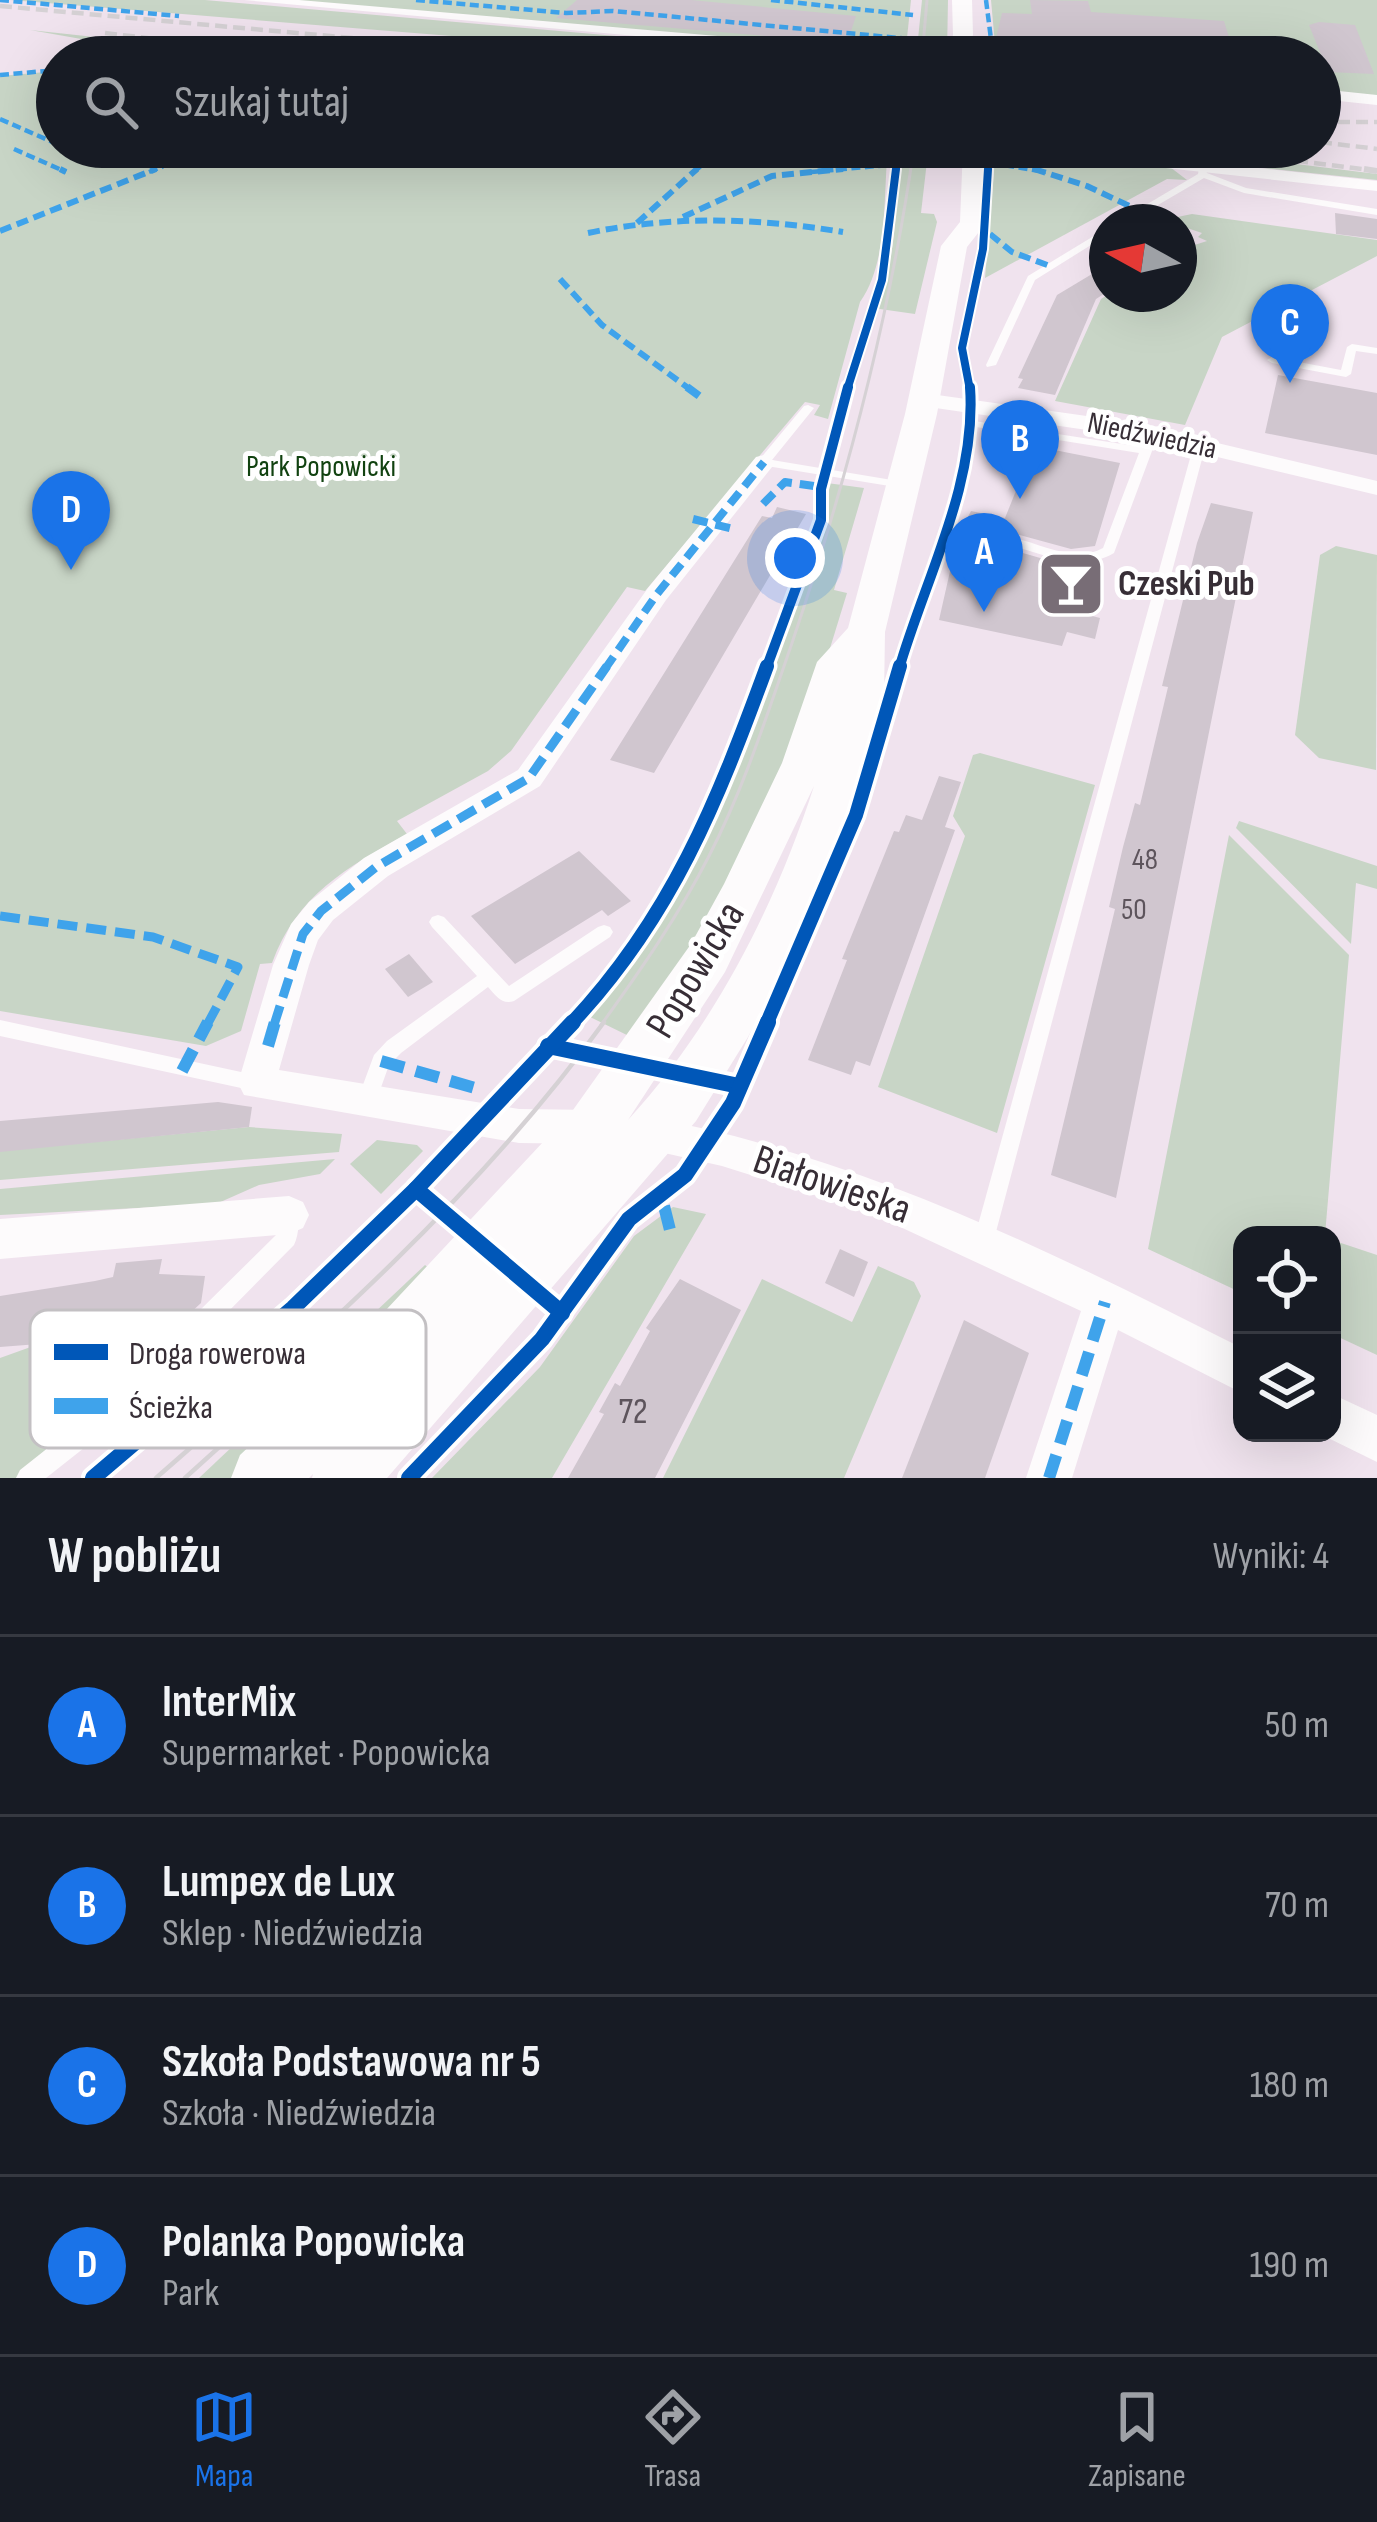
<!DOCTYPE html>
<html lang="pl">
<meta charset="utf-8">
<style>
:root{--surface:#171b24;--page:#242831;--text:#f1f3f6;--muted:#9ea1a6;--line:#363941;--accent:#1a73e8}
body{margin:0;font-family:"Sofia Sans Condensed",sans-serif;background:var(--page);color:var(--text)}
.controls{position:absolute;right:36px;bottom:36px;display:grid;overflow:hidden;border-radius:24px;box-shadow:0 12px 48px #0002}
.controls button{width:108px;height:108px;display:grid;place-items:center;padding:0;border:0;border-bottom:3px solid var(--line);background:var(--surface);color:var(--text);font:60px sans-serif}
.compass{position:absolute;left:1089px;top:204px;width:108px;height:108px;border-radius:50%;background:var(--surface);box-shadow:0 12px 48px #0002;rotate:278deg}
.you{position:absolute;left:795px;top:558px;width:42px;height:42px;margin:-30px;border:9px solid #fff;border-radius:50%;background:#1a73e8;box-shadow:0 0 0 18px #1a73e833}
.badge{display:grid;place-items:center;width:78px;height:78px;border-radius:50%;background:var(--accent);color:#fff;font-size:39px;font-weight:700}
.pin{position:absolute;translate:-50% -99px;filter:drop-shadow(0 3px 6px #0008)}
.pin::after{content:'';position:absolute;top:63px;width:42px;height:36px;background:inherit;clip-path:polygon(0 0,100% 0,50% 100%)}
.list{margin:0;padding:0;list-style:none}
h2{display:flex;justify-content:space-between;align-items:center;height:156px;margin:0;padding:0 48px;font-size:51px}
h2 small{font-size:39px;font-weight:400;color:var(--muted)}
.list li{display:grid;grid-template-columns:78px 1fr auto;gap:36px;align-items:center;box-sizing:border-box;height:180px;padding:0 48px;border-top:3px solid var(--line)}
.list b{display:block;font-size:45px;white-space:nowrap}
.list p{margin:0;font-size:39px;white-space:nowrap;color:var(--muted)}
.list em{font-size:39px;font-style:normal;color:var(--muted)}
.icon{flex:none;width:66px;height:66px;fill:none;stroke:currentColor;stroke-width:2;stroke-linecap:round;stroke-linejoin:round}
.map{position:relative;flex:none;width:1377px;height:1478px;overflow:hidden}
.search{position:absolute;background:var(--surface);box-shadow:0 12px 48px #0002;left:36px;right:36px;top:36px;height:132px;display:flex;align-items:center;gap:30px;box-sizing:border-box;padding:0 42px;border-radius:66px;color:var(--muted);font-size:45px}
.sheet{height:876px;background:var(--surface)}
nav{display:flex;justify-content:space-around;align-items:center;box-sizing:border-box;height:168px;border-top:3px solid var(--line);background:var(--surface);font-size:33px;color:var(--muted)}
nav a{display:grid;justify-items:center;gap:6px}
nav .on{color:var(--accent)}
.map>svg:first-child{display:block}
.green{fill:#c8d5c6}
.building{fill:#d0c6cf}
.lines{fill:none;stroke-linecap:round;stroke-linejoin:round}
.lane{fill:#fdfbfc;fill-rule:evenodd}
.street{fill:#fdfbfc;fill-rule:evenodd}
.secondary{fill:#fdfbfc;fill-rule:evenodd}
.tram-far1{stroke:#d5d1d4;stroke-width:3}
.tram{stroke:#d5d1d4;stroke-width:4.5}
.rail-far1{stroke:#d5d1d4;stroke-width:4.5;stroke-dasharray:12 6;stroke-linecap:butt}
.rail{stroke:#d5d1d4;stroke-width:6;stroke-dasharray:16 8;stroke-linecap:butt}
.quiet-far4{stroke:#3fa3eb;stroke-width:4.5;stroke-dasharray:9 4.5;stroke-linecap:butt}
.quiet-far3{stroke:#3fa3eb;stroke-width:6;stroke-dasharray:12 6;stroke-linecap:butt}
.quiet-far2{stroke:#3fa3eb;stroke-width:8;stroke-dasharray:15 8;stroke-linecap:butt}
.quiet-far1{stroke:#3fa3eb;stroke-width:9;stroke-dasharray:20 9;stroke-linecap:butt}
.quiet{stroke:#3fa3eb;stroke-width:12;stroke-dasharray:24 12;stroke-linecap:butt}
.cycleway-far4-casing{stroke:#fff;stroke-width:10}
.cycleway-far3-casing{stroke:#fff;stroke-width:12}
.cycleway-far2-casing{stroke:#fff;stroke-width:16}
.cycleway-far1-casing{stroke:#fff;stroke-width:21}
.cycleway-casing{stroke:#fff;stroke-width:24}
.cycleway-far4{stroke:#0057b8;stroke-width:6}
.cycleway-far3{stroke:#0057b8;stroke-width:8}
.cycleway-far2{stroke:#0057b8;stroke-width:10}
.cycleway-far1{stroke:#0057b8;stroke-width:14}
.cycleway{stroke:#0057b8;stroke-width:16}
.labels{text-anchor:middle;dominant-baseline:central;stroke-width:10;stroke-linejoin:round;paint-order:stroke}
.far-street-label{font-size:30px;fill:#372e36;stroke:#fff}
.far-park-label{font-size:30px;fill:#114210;stroke:#fff}
.number-label{font-size:30px;fill:#5d545c}
.poi-label{font-size:36px;font-weight:bold;fill:#372e36;stroke:#fff;text-anchor:start}
.near-number-label{font-size:36px;fill:#5d545c}
.near-street-label{font-size:42px;fill:#372e36;stroke:#fff}
.key{fill:#fff;stroke:#c3c0c3;stroke-width:3}
.key-label{font-size:33px;fill:#372e36}
</style>
<div class="map">
<svg width="1377" height="1478" viewBox="0 0 1377 1478">
<rect width="100%" height="100%" fill="#f0e3ee"/>
<!-- green -->
<g class="green">
<path d="M10,0H205L855,57H708Z"/>
<path d="M285,0H911L907,38L890,53Z"/>
<path d="M922,0H948L947,53L941,55L902,54L918,39Z"/>
<path d="M991,0H1377V98L1320,91V57H1034L1004,52L995,44Z"/>
<path d="M30,30L280,57H184Z"/>
<path d="M57,71V147H888C883,195 889,261 860,302L828,419L814,415L820,405L805,402L645,591L627,587L511,751L488,771L397,821L407,834C346,868 297,895 272,963L260,964L241,1031L206,1046L0,1011V76Z"/>
<path d="M1063,147H1157L1377,174V180Z"/>
<path d="M1005,149L1170,167L1187,180L1167,179L985,278L995,159Z"/>
<path d="M899,159L927,161L921,213L934,214L937,222L915,314L873,308C898,264 895,208 899,159Z"/>
<path d="M1192,214L1377,240V256L1222,337L1185,425L1055,401L1101,299L1109,294H1179V250L1207,241L1198,237L1202,233L1163,220Z"/>
<path d="M827,483L864,488L834,590L847,593L827,658L737,871L633,1038L588,1016C710,875 764,694 827,522Z"/>
<path d="M1336,546L1377,555L1376,770L1319,758L1295,735L1320,555Z"/>
<path d="M980,753L1095,785L997,1133L878,1087L965,836L953,816L973,755Z"/>
<path d="M1239,821L1377,866V889L1356,883L1351,944L1236,828Z"/>
<path d="M1229,835L1349,955L1325,1235H1242V1293L1148,1249Z"/>
<path d="M249,1127L342,1134L339,1152L0,1180V1151Z"/>
<path d="M377,1140L417,1145L423,1151L381,1194L350,1164Z"/>
<path d="M335,1159L320,1174L259,1185L216,1204L0,1215V1189Z"/>
<path d="M673,1207L706,1214L552,1478H432L540,1367L634,1236Z"/>
<path d="M1332,1240L1377,1255V1355L1332,1334Z"/>
<path d="M425,1265L435,1273L233,1478H199Z"/>
<path d="M878,1266L914,1282L921,1296L844,1478H663L762,1279L852,1322Z"/>
<path d="M66,1311L57,1361L80,1358L85,1350L118,1346L112,1367L121,1378L80,1387L63,1402L56,1440L16,1478H0V1358L39,1344L49,1313Z"/>
</g>
<!-- building -->
<g class="building">
<path d="M577,0H691L856,16L847,43L556,18Z"/>
<path d="M1030,0L1088,1L1091,12L1224,21L1231,44L1146,40L1145,53L996,38L1002,13L1032,14Z"/>
<path d="M1319,22L1355,25L1374,74L1328,72L1309,25Z"/>
<path d="M1335,213L1377,219V239L1336,234Z"/>
<path d="M1107,265V292L1096,299L1055,395L1018,388L1023,379L1018,378L1057,295Z"/>
<path d="M1278,375L1377,393V455L1265,433Z"/>
<path d="M1034,446L1120,463L1095,546L1071,549L1016,534L1005,541L1009,549L1061,564L1088,566L1073,611L1100,618L1095,639L1067,632L1062,646L939,620L958,536L971,511L1005,518Z"/>
<path d="M1211,503L1253,512L1116,1198L1051,1175L1115,909L1109,907L1123,847L1135,803L1140,805L1168,687L1162,686L1197,543Z"/>
<path d="M777,507L806,514L654,773L610,760L762,516L772,518Z"/>
<path d="M939,776L961,782L945,827L955,830L870,1066L856,1061L851,1075L808,1060L847,960L842,959L894,831L899,832L906,815L922,820Z"/>
<path d="M579,851L631,901L608,916L602,910L515,964L471,916Z"/>
<path d="M409,954L433,982L408,997L385,969Z"/>
<path d="M218,1102L252,1107L249,1127L0,1152V1121Z"/>
<path d="M840,1249L868,1262L854,1297L825,1283Z"/>
<path d="M162,1259L159,1274L205,1276L201,1303L124,1374L106,1351L62,1355L64,1342L0,1347V1296L95,1281L113,1277L116,1263Z"/>
<path d="M680,1279L741,1310L655,1478H568L604,1414L599,1412L615,1383L620,1386L650,1331L646,1328Z"/>
<path d="M964,1320L1029,1353L985,1478H902Z"/>
</g>
<g class="lines">
<!-- lane -->
<g class="lane">
<path d="M1199,168H1205L1207,173L1246,188L1377,209V215L1244,193L1204,178L1129,222H1117L1198,174Z"/>
<path d="M1107,228V235L1035,280L996,365L987,367L986,365L1028,276Z"/>
<path d="M1352,344L1377,348V354L1356,351L1351,374L1346,377L1272,363L1267,360L1272,357L1341,370L1347,347Z"/>
<path d="M808,405L814,408L772,460L904,482L910,486L908,489L760,465V459L804,406Z"/>
<path d="M974,421L1141,447L1148,432H1156L1158,434L1152,451L1114,553C1081,573 1044,554 1010,545L1009,542L1015,538C1043,545 1076,563 1103,548L1139,453L970,426V422Z"/>
<path d="M1200,440L1206,444L993,1243L990,1250L983,1253L976,1250L973,1243L1194,444Z"/>
<path d="M438,915L444,917L509,986L598,927L604,925L610,927L613,932L610,937L514,1001C502,1005 496,996 488,987L401,1053L389,1065L374,1107L367,1109L360,1107L357,1101L374,1055L387,1041L477,976L432,927L429,922L432,917Z"/>
<path d="M0,1020L255,1075L262,1077L264,1083L262,1089L255,1091L0,1036Z"/>
<path d="M288,1207L295,1210C300,1221 299,1234 294,1245L127,1414L46,1478H16L20,1470L111,1398L277,1234L281,1210Z"/>
</g>
<!-- street -->
<g class="street">
<path d="M244,0H299L916,53L923,57H864Z"/>
<path d="M975,49L1029,57L970,56Z"/>
<path d="M1320,89L1377,95V105L1320,99Z"/>
<path d="M1010,147H1065L1377,181V191L1018,152Z"/>
<path d="M923,393L1129,422L1377,481V495L1129,436L915,405L912,400Z"/>
<path d="M764,455L776,462L666,600L540,786L388,876L333,920L318,940L309,965L279,1070L519,1109L595,1110L609,1115L614,1127L609,1139L595,1144L519,1143L244,1095L238,1083L273,965L291,924L309,902L364,858L518,770L648,588L756,457Z"/>
<path d="M643,1116C858,1155 1048,1250 1242,1348V1393L1118,1330L1072,1478H1026L1081,1311L868,1212L722,1166L629,1145L624,1133L629,1121Z"/>
<path d="M289,1196L303,1202L309,1215L303,1228L289,1234L0,1259V1219Z"/>
<path d="M1332,1394L1377,1415V1462L1318,1433H1332Z"/>
</g>
<!-- secondary -->
<g class="secondary">
<path d="M952,0H972L973,35L965,57H945L953,35Z"/>
<path d="M963,147H987L986,223L967,247L937,414L885,632L884,696L837,850L800,938L748,1037L696,1121L387,1478H312L313,1474L309,1478H231L240,1455L328,1372L573,1110L691,944L724,884L782,763L817,662L848,628L905,414L941,246L960,222ZM814,786C775,907 714,1026 628,1120L725,972Z"/>
</g>
<!-- tram-far1 -->
<g class="tram-far1">
<path d="M922,57L927,0"/>
<path d="M601,1025C640,971 679,915 709,856C744,788 767,715 792,643C847,480 890,317 914,147"/>
</g>
<!-- tram -->
<g class="tram">
<path d="M156,1478C316,1338 479,1195 604,1022"/>
<path d="M185,1478L332,1345"/>
</g>
<!-- rail-far1 -->
<g class="rail-far1">
<path d="M0,6L561,57"/>
<path d="M105,33L308,57"/>
<path d="M547,47L655,57"/>
<path d="M291,50L351,57"/>
<path d="M1320,122H1377"/>
<path d="M1320,142L1377,149"/>
<path d="M1189,147L1377,171"/>
</g>
<!-- rail -->
<path class="rail" d="M1364,169L1377,171"/>
<!-- quiet-far4 -->
<g class="quiet-far4">
<path d="M0,0L179,16"/>
<path d="M416,0L566,13L613,11L910,39"/>
<path d="M771,0L913,15"/>
<path d="M986,0L992,47"/>
<path d="M166,57L176,51"/>
<path d="M0,75L57,70"/>
<path d="M0,119L57,144"/>
<path d="M718,147L832,161"/>
<path d="M14,149L66,172"/>
<path d="M992,163L1046,172"/>
<path d="M149,172L162,167L166,147"/>
<path d="M694,172L722,147"/>
<path d="M811,172L889,165"/>
</g>
<!-- quiet-far3 -->
<g class="quiet-far3">
<path d="M60,169L66,172"/>
<path d="M1034,169L1087,186L1140,211"/>
<path d="M683,217L772,176L843,169"/>
<path d="M637,223L697,169"/>
<path d="M0,231L156,169"/>
<path d="M588,233C674,215 757,218 843,232"/>
<path d="M990,234L1012,252L1050,266"/>
<path d="M560,279L602,325L691,390"/>
</g>
<!-- quiet-far2 -->
<g class="quiet-far2">
<path d="M687,387L702,398"/>
<path d="M763,504L785,482L814,486"/>
<path d="M693,519L737,530"/>
<path d="M605,669L657,594L764,462"/>
</g>
<!-- quiet-far1 -->
<g class="quiet-far1">
<path d="M0,916L153,937L238,967L207,1025"/>
<path d="M274,1025L303,934L321,911L376,867L529,778L607,666"/>
</g>
<!-- quiet -->
<g class="quiet">
<path d="M268,1046L275,1022"/>
<path d="M381,1061L475,1088"/>
<path d="M182,1071L208,1022"/>
<path d="M664,1206L671,1234"/>
<path d="M1049,1478L1105,1302"/>
</g>
<!-- cycleway-far4 casing -->
<g class="cycleway-far4-casing">
<g id="cycleway-far4">
<path d="M896,172L898,147"/>
<path d="M988,172L990,147"/>
</g>
</g>
<!-- cycleway-far3 casing -->
<g class="cycleway-far3-casing">
<g id="cycleway-far3">
<path d="M847,390L882,280L896,169"/>
<path d="M970,390L962,348L983,249L988,169"/>
</g>
</g>
<!-- cycleway-far2 casing -->
<g class="cycleway-far2-casing">
<g id="cycleway-far2">
<path d="M766,669L821,520V489L848,387"/>
<path d="M899,669C925,579 977,484 970,387"/>
</g>
</g>
<!-- cycleway-far1 casing -->
<g class="cycleway-far1-casing">
<g id="cycleway-far1">
<path d="M570,1025C672,917 717,802 767,666"/>
<path d="M766,1025L856,815L900,666"/>
</g>
</g>
<!-- cycleway casing -->
<g class="cycleway-casing">
<g id="cycleway">
<path d="M548,1046L739,1086"/>
<path d="M416,1189L562,1313"/>
<path d="M93,1478L293,1308L416,1189L573,1022"/>
<path d="M409,1478L542,1339L629,1219L685,1175L733,1103L768,1022"/>
</g>
</g>
<!-- cycleway-far4 -->
<use href="#cycleway-far4" class="cycleway-far4"/>
<!-- cycleway-far3 -->
<use href="#cycleway-far3" class="cycleway-far3"/>
<!-- cycleway-far2 -->
<use href="#cycleway-far2" class="cycleway-far2"/>
<!-- cycleway-far1 -->
<use href="#cycleway-far1" class="cycleway-far1"/>
<!-- cycleway -->
<use href="#cycleway" class="cycleway"/>
</g>
<!-- icons -->
<defs>
<g id="bar-square" transform="scale(3.45)"><rect x="-9" y="-9" width="18" height="18" rx="4" fill="#786d76" stroke="#fff"/><path d="M-6-5H6L.8 .8V4.5H3.5V6h-7V4.5H-.8V.8Z" fill="#fff"/></g>
</defs>
<g fill-rule="evenodd">
<use href="#bar-square" x="1071" y="584"/>
</g>
<g class="labels">
<!-- far-street labels -->
<g class="far-street-label">
<text transform="translate(1152 436) rotate(12)">Niedźwiedzia</text>
</g>
<!-- far-park labels -->
<g class="far-park-label">
<text x="321" y="467">Park Popowicki</text>
</g>
<!-- number labels -->
<g class="number-label">
<text x="1145" y="860">48</text>
<text x="1134" y="910">50</text>
</g>
<!-- poi labels -->
<g class="poi-label">
<text x="1118" y="584">Czeski Pub</text>
</g>
<!-- near-number labels -->
<g class="near-number-label">
<text x="633" y="1412">72</text>
</g>
<!-- near-street labels -->
<g class="near-street-label">
<text transform="translate(696 970) rotate(-59)">Popowicka</text>
<text transform="translate(832 1185) rotate(19)">Białowieska</text>
</g>
</g>
<!-- legend -->
<rect x="30" y="1310" width="396" height="138" rx="18" class="key"/>
<rect x="54" y="1344" width="54" height="16" fill="#0057b8"/>
<rect x="54" y="1398" width="54" height="16" fill="#3fa3eb"/>
<g class="key-label">
<text x="129" y="1364">Droga rowerowa</text>
<text x="129" y="1418">Ścieżka</text>
</g>
</svg>
<div class="controls">
<button><svg class="icon" aria-label="locate" viewBox="0 0 24 24"><circle cx="12" cy="12" r="6"/><path d="M12 2v4M12 18v4M2 12h4M18 12h4"/></svg></button>
<button><svg class="icon" aria-label="layers" viewBox="0 0 24 24"><path d="M12 4l9 5-9 5-9-5zM3 14l9 5 9-5"/></svg></button>
</div>
<svg class="compass" viewBox="-18 -18 36 36"><path d="M0-13l5 13h-10z" fill="#e53935"/><path d="M0 13l5-13h-10z" fill="#9ea1a6"/></svg>
<div class="you"></div>
<div class="pin badge" style="left:984px;top:612px">A</div>
<div class="pin badge" style="left:1020px;top:499px">B</div>
<div class="pin badge" style="left:1290px;top:383px">C</div>
<div class="pin badge" style="left:71px;top:570px">D</div>
<div class="search"><svg class="icon" aria-label="search" viewBox="0 0 24 24"><circle cx="10" cy="10" r="6"/><path d="M15 15l6 6"/></svg>Szukaj tutaj</div>
</div>
<section class="sheet">
<h2>W pobliżu<small>Wyniki: 4</small></h2>
<ul class="list">
<li><span class="badge">A</span><div><b>InterMix</b><p>Supermarket · Popowicka</p></div><em>50 m</em></li>
<li><span class="badge">B</span><div><b>Lumpex de Lux</b><p>Sklep · Niedźwiedzia</p></div><em>70 m</em></li>
<li><span class="badge">C</span><div><b>Szkoła Podstawowa nr 5</b><p>Szkoła · Niedźwiedzia</p></div><em>180 m</em></li>
<li><span class="badge">D</span><div><b>Polanka Popowicka</b><p>Park</p></div><em>190 m</em></li>
</ul>
</section>
<nav>
<a class="on"><svg class="icon" aria-label="map" viewBox="0 0 24 24"><path d="M3 6l6-2 6 2 6-2v14l-6 2-6-2-6 2zM9 4v14M15 6v14"/></svg>Mapa</a>
<a><svg class="icon" aria-label="directions" viewBox="0 0 24 24"><path d="M12 3l9 9-9 9-9-9zM9 14v-3h6M13 9l2 2-2 2"/></svg>Trasa</a>
<a><svg class="icon" aria-label="saved" viewBox="0 0 24 24"><path d="M7 4h10v16l-5-4-5 4z"/></svg>Zapisane</a>
</nav>
